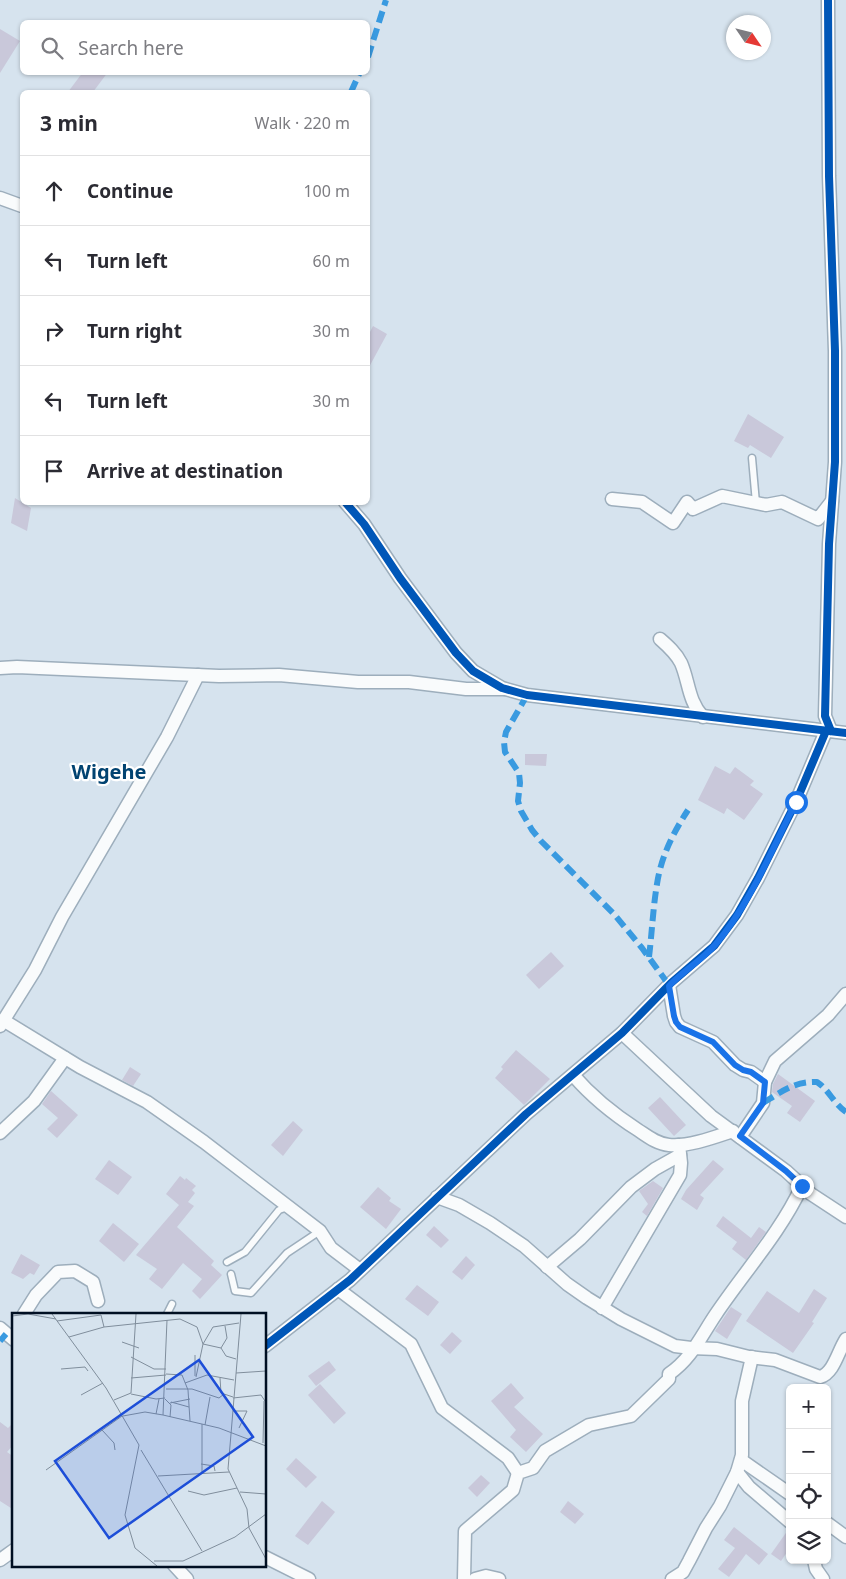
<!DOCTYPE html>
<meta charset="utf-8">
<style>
:root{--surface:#fff;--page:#f2f2f3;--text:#2b2b33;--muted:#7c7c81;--line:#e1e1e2}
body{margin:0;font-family:"Noto Sans",sans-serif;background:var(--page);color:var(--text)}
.controls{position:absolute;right:15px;bottom:15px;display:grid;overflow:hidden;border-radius:8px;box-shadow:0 1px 4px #0004}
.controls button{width:45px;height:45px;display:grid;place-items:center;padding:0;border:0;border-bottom:1px solid var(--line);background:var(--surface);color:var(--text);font:25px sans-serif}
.compass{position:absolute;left:726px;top:15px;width:45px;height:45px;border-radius:50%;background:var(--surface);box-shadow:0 1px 4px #0004;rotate:125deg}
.stop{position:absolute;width:15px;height:15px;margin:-11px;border:4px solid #1a73e8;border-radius:50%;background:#fff}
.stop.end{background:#1a73e8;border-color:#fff;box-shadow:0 1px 5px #0008}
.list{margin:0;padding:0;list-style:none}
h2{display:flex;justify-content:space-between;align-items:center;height:65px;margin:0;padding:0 20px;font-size:21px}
h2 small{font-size:16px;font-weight:400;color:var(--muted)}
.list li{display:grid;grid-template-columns:32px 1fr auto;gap:15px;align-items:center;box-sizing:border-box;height:70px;padding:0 20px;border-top:1px solid var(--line)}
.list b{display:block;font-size:19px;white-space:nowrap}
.list em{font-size:16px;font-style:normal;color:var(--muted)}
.icon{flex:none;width:28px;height:28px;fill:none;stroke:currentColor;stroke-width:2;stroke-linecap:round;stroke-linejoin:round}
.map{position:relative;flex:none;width:846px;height:1579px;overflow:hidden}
.search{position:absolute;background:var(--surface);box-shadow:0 1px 4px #0004;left:20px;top:20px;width:350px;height:55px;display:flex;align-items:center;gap:12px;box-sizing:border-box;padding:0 18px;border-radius:8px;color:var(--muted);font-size:19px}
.panel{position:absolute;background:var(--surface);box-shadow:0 1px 4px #0004;left:20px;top:90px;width:350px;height:415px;border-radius:8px}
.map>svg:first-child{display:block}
.building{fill:#c9c8da}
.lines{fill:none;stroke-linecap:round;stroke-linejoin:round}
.service-casing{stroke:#9daebc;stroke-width:9}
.minor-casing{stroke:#9daebc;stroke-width:15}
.service{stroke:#f9fbfc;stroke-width:6}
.minor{stroke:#f9fbfc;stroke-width:12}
.quiet{stroke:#399ae0;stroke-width:6;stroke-dasharray:12 6;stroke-linecap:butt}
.cycleway-casing{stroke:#fff;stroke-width:11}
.cycleway{stroke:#0057b8;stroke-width:8}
.route{stroke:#1a73e8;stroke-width:6}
.labels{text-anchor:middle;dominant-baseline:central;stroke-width:4.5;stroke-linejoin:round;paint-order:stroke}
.quarter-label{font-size:20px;font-weight:bold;fill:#014371;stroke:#fff}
.inset-road{fill:none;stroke:#808e9c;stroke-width:1}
.view{fill:#1d4ed8;fill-opacity:0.15;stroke:#1d4ed8;stroke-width:2.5}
.inset-edge{fill:none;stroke:#000f22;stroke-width:2.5}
</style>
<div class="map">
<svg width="846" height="1579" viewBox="0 0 846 1579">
<rect width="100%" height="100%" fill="#d6e3ee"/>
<!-- building -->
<g class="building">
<path d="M0,29L20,41L0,73Z"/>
<path d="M83,72H108L93,92H68Z"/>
<path d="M373,326L387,334L368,369V336Z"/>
<path d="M748,414L784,437L771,458L750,445L748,448L734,441Z"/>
<path d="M15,498L31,508L27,531L11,523Z"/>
<path d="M525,754H547L546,766L525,765Z"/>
<path d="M715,766L730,774L735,767L754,781L750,785L763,794L744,820L727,808L724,814L698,800Z"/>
<path d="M551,952L564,966L539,989L526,975Z"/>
<path d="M516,1050L550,1079L524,1105L495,1078L503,1069L501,1067Z"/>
<path d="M130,1067L141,1074L133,1086L122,1080Z"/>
<path d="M778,1074L815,1101L800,1122L787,1113L792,1106L772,1092L773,1084Z"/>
<path d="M51,1091L78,1115L57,1138L47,1129L58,1118L42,1104Z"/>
<path d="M660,1097L686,1125L674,1136L648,1108Z"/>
<path d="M293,1121L303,1130L283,1156L271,1145Z"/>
<path d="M109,1160L132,1177L118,1195L95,1179Z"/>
<path d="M713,1160L724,1169L700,1195L704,1198L697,1210L681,1199L686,1190Z"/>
<path d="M180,1176L185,1180L186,1178L196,1186L192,1190L195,1193L188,1202L194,1206L177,1227L214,1261L211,1265L222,1275L200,1299L192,1291L202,1279L183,1263L162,1289L149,1279L157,1269L136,1255L179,1205L166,1194Z"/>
<path d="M653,1181L663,1188L647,1216L642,1212L648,1204L639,1191Z"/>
<path d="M378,1187L391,1198L389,1201L401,1209L386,1229L360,1207Z"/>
<path d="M723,1216L751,1238L759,1227L766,1232L746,1260L732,1249L737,1242L716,1226Z"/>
<path d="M113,1223L139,1244L124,1262L99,1241Z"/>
<path d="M434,1226L449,1240L441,1248L426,1235Z"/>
<path d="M21,1254L40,1265L34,1275L30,1273L23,1279L11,1273Z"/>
<path d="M466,1256L475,1265L462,1280L452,1272Z"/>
<path d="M417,1285L439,1302L428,1316L405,1299Z"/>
<path d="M814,1289L827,1298L812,1322L814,1323L793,1353L746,1321L767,1291L799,1313Z"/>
<path d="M731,1307L742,1314L727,1339L715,1331Z"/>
<path d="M452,1332L462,1341L450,1354L440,1345Z"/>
<path d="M329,1361L336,1370L316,1386L308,1376Z"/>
<path d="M511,1383L524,1398L514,1407L543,1434L526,1452L510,1437L516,1430L491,1401Z"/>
<path d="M320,1384L346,1413L334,1424L308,1395Z"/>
<path d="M0,1422L8,1428L14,1422V1444L7,1452L14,1457V1510L0,1501Z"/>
<path d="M296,1458L317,1477L306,1488L286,1469Z"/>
<path d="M481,1475L490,1483L477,1497L468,1488Z"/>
<path d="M322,1501L335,1512L308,1545L295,1536Z"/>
<path d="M568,1501L584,1514L575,1524L560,1512Z"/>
<path d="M734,1527L768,1554L759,1565L746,1554L729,1577L718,1569L735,1548L724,1540Z"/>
<path d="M788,1530H790V1548L781,1561L771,1554Z"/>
</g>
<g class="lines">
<!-- service casing -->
<g class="service-casing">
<g id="service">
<path d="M752,458L756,503"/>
<path d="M227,1262L245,1252L279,1210L288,1207"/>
<path d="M231,1274L235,1291L251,1293L287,1253L320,1231"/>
<path d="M167,1314L172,1304"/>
</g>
</g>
<!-- minor casing -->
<g class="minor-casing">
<g id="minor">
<path d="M828,0L829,176L835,351V462L829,544L825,716L831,731"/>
<path d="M0,198L22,206"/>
<path d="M612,499L642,502L673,523L687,502L693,509L722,496L766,505L782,502L818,519L832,501"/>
<path d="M345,502L364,524L400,578L456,653L473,671L502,688L527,695L846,733"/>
<path d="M660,639C668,646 676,653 681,663C689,681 688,701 703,717"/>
<path d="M0,668L17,667L219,676L279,675L358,682H409L466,689H504"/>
<path d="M669,985L674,1016L676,1022L680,1027L713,1042L735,1065L743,1070L751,1072L765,1082"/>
<path d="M3,1020L80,1067L147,1102L204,1142L320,1231L331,1248L360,1270"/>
<path d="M0,1026L35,970L62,917L167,737L198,675"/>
<path d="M622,1033L711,1116L786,1171L811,1194L846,1217"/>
<path d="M573,1075C592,1097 613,1114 638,1130C647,1136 657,1144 669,1145C688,1147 715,1137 733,1131"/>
<path d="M0,1133L34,1101L65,1058"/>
<path d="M740,1137L763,1103L765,1082L775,1061L828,1015L846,994"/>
<path d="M437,1197L459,1205L490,1223L524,1246L567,1284L587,1298L621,1319L675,1346L691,1348L717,1349L749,1357L775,1360L820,1377C834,1373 838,1351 846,1339"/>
<path d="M547,1267L580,1239L631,1187L655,1169L680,1155"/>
<path d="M338,1289L411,1344L442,1408L508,1458L518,1473"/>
<path d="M602,1308L680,1175L681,1163L679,1145"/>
<path d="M24,1314L36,1295L58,1272L75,1271L93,1282L98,1301"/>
<path d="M0,1328L14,1340"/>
<path d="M265,1346L350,1280L526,1114L622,1033L671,983L714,946L737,915L758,878L796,802L826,731"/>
<path d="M741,1460L790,1494"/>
<path d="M737,1472L749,1487L790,1522"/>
<path d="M827,1523L846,1537"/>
<path d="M265,1557L309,1579"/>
<path d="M0,1560L14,1550"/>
<path d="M814,1560L816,1569L823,1579"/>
<path d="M174,1565L187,1579"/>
<path d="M464,1579L465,1531L513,1490L518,1473L533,1468L545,1451L589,1425L631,1416L669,1379V1374C692,1358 701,1336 716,1314C745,1271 780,1233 802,1186"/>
<path d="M475,1579L486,1576L499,1579"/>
<path d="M672,1579L683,1572L689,1561L706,1528L720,1506L737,1472L742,1455V1401L752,1357"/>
</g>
</g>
<!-- service -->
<use href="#service" class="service"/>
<!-- minor -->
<use href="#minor" class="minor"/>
<!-- quiet -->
<g class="quiet">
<path d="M368,57L386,0"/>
<path d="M351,92L360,72"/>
<path d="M527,695L506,732L504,742L505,752L519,773L520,783L518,801L521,811L532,830L541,841L614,914L642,948L669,985"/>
<path d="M649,957C652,932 653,908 657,884C661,857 673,833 688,810"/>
<path d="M763,1103C781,1092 795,1081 817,1082C829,1090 834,1104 846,1112"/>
<path d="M0,1341L6,1334"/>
</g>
<!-- cycleway casing -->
<g class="cycleway-casing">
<g id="cycleway">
<path d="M828,0L829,176L835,351V462L829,544L825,716L831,731"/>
<path d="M345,502L364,524L400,578L456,653L473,671L502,688L527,695L846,733"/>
<path d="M265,1346L350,1280L526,1114L622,1033L671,983L714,946L737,915L758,878L796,802L826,731"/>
</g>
</g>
<!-- cycleway -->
<use href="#cycleway" class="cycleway"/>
</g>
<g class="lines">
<!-- route -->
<path class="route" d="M796,802C771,851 750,904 715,945C702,960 683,971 669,986L674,1016L676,1022L680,1027L713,1042L735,1065L743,1070L751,1072L765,1082L763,1103L740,1136L786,1171L802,1186"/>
</g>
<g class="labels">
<!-- quarter labels -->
<g class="quarter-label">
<text x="109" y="771">Wigehe</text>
</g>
</g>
<!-- overview -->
<g transform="translate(12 1313)">
<rect width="254" height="254" fill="#d6e3ee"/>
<path class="inset-road" d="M40,1L94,75L127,132L113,202L123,235L145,253M0,3L16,1L44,6M45,8L89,2L92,14M57,24L92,14L168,6L185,14L191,31L209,35L214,43L224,46M110,29L127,35M191,31L201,14L227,10M209,35L215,25L213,13M119,44L142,56H154M49,56L73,54L76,58M224,60L254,58M154,61L170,62L176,77L178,108M183,63V42M184,64L191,31M119,65L154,62M208,65L209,80L221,84M173,70L195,62L222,67M154,76H180L207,85L212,81M119,81L144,86L153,85M69,82L91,70M221,85L249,82L253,88M153,86L159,92L158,104M102,87L119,80L124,1M159,89L177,94M158,90L178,86M221,98H235L227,115M144,101L147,86M151,102L155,7M111,103L133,99L151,102L207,115L254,133M190,111V159M193,112L198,84M90,117L102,130L103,137M219,121L216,156L235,196L237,215L254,246M219,121L229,1M251,130L252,88M129,137L190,238M189,151L202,153L203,158M34,157L110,103M146,163L217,159M176,178L192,182L225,175M228,179L254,181M142,248H171L223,224L254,201"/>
<path class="view" d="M187,47L241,124L97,225L43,148Z"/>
<rect width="254" height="254" class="inset-edge"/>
</g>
</svg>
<div class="controls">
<button>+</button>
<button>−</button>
<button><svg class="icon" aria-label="locate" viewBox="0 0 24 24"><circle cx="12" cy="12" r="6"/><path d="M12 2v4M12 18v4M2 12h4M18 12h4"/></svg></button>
<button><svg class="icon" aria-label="layers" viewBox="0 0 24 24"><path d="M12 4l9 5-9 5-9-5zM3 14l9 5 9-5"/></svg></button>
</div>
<svg class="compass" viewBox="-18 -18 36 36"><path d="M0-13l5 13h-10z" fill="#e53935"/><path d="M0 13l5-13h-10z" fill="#7c7c81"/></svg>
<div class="stop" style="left:796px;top:802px"></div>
<div class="stop end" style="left:802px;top:1186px"></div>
<div class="search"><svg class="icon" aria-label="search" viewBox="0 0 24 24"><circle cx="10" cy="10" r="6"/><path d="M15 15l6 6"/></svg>Search here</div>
<section class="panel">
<h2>3 min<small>Walk · 220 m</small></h2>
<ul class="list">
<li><svg class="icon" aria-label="ahead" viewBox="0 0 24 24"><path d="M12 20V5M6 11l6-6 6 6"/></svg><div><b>Continue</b></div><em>100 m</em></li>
<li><svg class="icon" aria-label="left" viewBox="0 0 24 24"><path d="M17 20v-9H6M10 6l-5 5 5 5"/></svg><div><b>Turn left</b></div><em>60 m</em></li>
<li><svg class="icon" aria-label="right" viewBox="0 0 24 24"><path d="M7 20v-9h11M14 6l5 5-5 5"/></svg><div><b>Turn right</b></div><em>30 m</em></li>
<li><svg class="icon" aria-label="left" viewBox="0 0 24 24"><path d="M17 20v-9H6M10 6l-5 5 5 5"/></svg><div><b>Turn left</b></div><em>30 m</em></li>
<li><svg class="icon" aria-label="arrive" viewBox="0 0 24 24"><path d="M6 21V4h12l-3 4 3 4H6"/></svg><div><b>Arrive at destination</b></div></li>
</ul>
</section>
</div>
